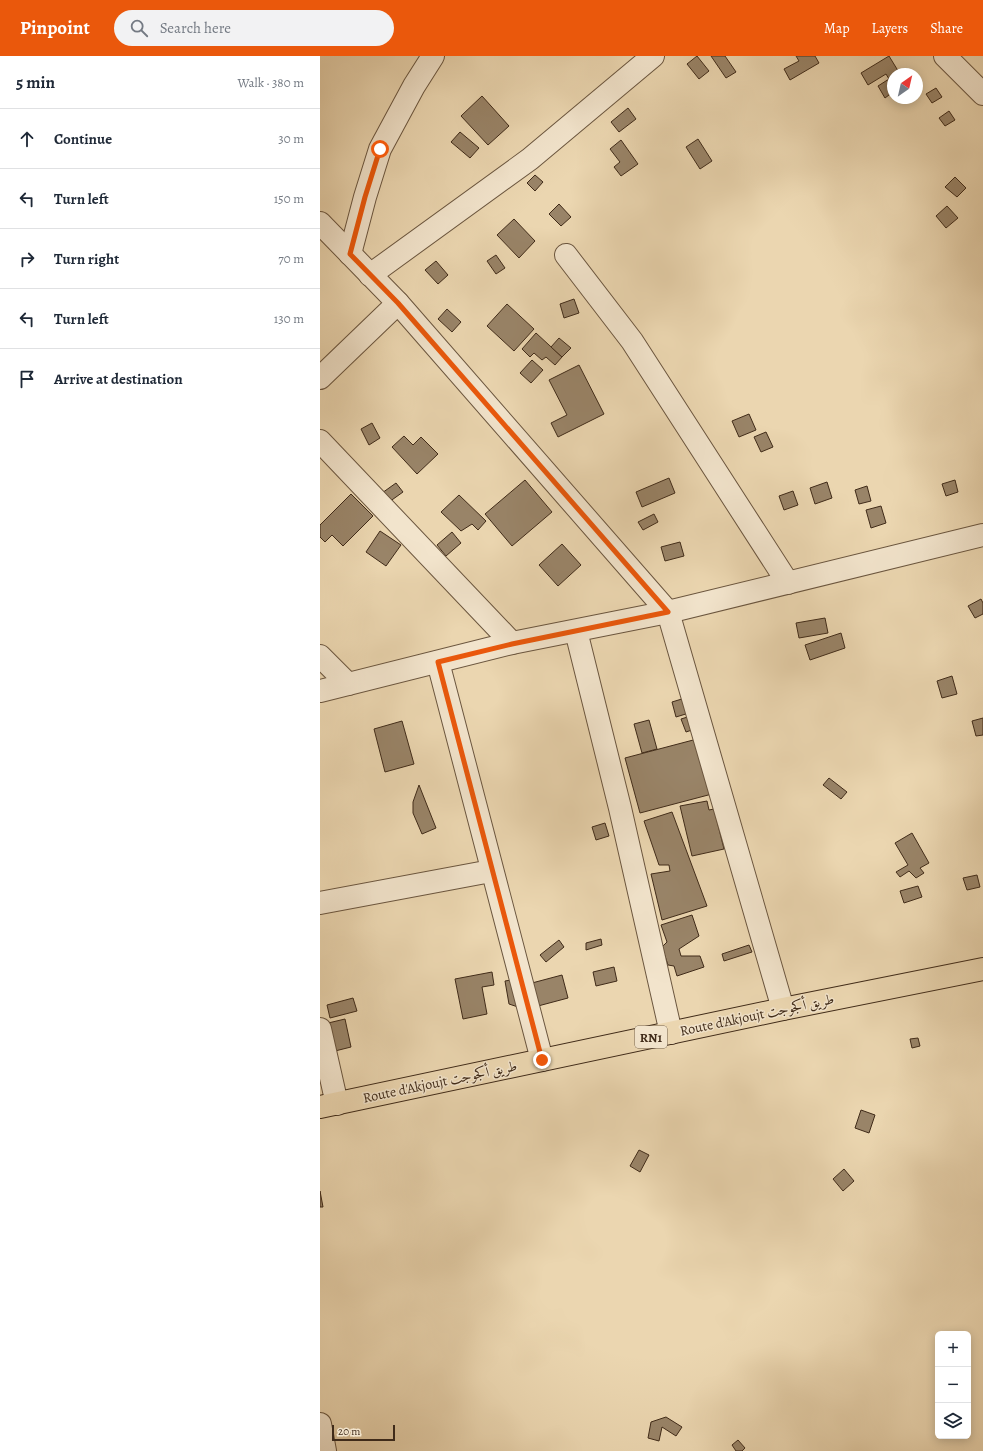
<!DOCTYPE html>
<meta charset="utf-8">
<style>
:root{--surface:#fff;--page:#f2f2f3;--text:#1f2937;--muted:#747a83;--line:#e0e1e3;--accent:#ea580c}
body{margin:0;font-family:Alegreya,Amiri,serif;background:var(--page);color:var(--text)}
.controls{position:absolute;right:12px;bottom:12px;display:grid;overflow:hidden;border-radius:6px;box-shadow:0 2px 10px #0003}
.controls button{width:36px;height:36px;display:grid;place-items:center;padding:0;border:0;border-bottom:1px solid var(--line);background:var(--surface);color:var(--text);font:20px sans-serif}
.compass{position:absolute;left:567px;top:12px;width:36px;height:36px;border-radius:50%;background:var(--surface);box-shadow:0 2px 10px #0003;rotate:34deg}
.scale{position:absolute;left:12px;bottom:10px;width:63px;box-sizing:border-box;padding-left:4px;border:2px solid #402b19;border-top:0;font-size:11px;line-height:14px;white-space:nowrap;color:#402b19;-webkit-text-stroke:3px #f2e4cc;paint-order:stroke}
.stop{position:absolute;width:12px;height:12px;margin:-9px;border:3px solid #ea580c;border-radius:50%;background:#fff}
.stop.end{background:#ea580c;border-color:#fff;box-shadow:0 1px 4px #0008}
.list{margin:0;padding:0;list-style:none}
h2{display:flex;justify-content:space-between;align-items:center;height:52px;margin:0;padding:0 16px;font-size:17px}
h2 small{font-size:13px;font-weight:400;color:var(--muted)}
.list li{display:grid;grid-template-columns:26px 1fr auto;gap:12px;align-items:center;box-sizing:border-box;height:60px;padding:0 16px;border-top:1px solid var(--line)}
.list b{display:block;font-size:15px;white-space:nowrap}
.list em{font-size:13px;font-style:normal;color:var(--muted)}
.icon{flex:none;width:22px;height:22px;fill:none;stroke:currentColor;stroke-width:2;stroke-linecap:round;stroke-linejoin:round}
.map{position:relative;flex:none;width:663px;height:1395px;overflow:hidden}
header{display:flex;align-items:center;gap:24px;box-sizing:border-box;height:56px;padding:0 20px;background:var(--accent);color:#fff}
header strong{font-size:19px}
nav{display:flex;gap:22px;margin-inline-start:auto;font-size:14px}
.search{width:280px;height:36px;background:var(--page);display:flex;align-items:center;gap:10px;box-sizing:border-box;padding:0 14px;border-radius:22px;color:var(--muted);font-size:15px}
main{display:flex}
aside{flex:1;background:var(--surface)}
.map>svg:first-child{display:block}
.building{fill:#998468;stroke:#402b19}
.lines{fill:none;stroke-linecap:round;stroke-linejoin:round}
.minor-casing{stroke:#6b563f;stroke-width:24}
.highway-casing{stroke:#402b19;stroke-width:24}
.minor{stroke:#f2e4cc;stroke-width:22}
.highway{stroke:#ebd6b0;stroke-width:22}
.route{stroke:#ea580c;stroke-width:5}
.labels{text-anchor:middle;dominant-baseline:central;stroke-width:3;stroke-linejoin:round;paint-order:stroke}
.shield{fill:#f2e4cc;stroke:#75624f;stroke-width:1}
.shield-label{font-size:13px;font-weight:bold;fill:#402b19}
.street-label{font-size:14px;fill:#402b19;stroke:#f2e4cc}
</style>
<header>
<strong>Pinpoint</strong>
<div class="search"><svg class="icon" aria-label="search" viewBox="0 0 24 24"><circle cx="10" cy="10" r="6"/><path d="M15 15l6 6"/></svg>Search here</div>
<nav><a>Map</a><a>Layers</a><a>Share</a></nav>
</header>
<main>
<aside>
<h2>5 min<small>Walk · 380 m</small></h2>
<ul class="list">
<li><svg class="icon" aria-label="ahead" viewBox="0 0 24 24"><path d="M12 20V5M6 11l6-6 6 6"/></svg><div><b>Continue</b></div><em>30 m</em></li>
<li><svg class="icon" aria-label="left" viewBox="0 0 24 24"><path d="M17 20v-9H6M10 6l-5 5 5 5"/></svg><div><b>Turn left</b></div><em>150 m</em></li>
<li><svg class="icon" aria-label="right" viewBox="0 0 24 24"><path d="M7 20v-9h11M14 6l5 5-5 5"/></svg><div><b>Turn right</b></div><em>70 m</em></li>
<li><svg class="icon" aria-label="left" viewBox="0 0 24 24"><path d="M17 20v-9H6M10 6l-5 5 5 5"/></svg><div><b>Turn left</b></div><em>130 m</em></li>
<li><svg class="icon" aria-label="arrive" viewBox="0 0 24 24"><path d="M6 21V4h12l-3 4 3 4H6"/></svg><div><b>Arrive at destination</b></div></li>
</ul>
</aside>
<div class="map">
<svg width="663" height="1395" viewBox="0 0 663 1395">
<rect width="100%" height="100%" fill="#ebd6b0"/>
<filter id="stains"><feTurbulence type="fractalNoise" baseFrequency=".005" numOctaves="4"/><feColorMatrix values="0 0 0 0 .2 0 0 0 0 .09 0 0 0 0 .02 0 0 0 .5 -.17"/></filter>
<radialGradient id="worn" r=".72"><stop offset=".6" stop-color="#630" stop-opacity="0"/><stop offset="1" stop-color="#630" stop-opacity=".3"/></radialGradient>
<!-- building -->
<g class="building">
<path d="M377,0L389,15L379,23L367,8Z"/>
<path d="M391,0H405L416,16L406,22Z"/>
<path d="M476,0H495L499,7L470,24L464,13L479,5Z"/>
<path d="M569,0L580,18H573V36L565,42L558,30L569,23L566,18L548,29L541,17Z"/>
<path d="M616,32L622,41L612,47L606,38Z"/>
<path d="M162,40L189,70L168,89L141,60Z"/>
<path d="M308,52L316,63L299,76L291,66Z"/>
<path d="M629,55L635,64L625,70L619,62Z"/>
<path d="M140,76L159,92L150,102L131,86Z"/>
<path d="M378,83L392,105L380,113L366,91Z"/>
<path d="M301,84L318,108L301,120L294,111L300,106L290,93Z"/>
<path d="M215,119L223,126L215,135L207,127Z"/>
<path d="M635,121L646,132L637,141L625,131Z"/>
<path d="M239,148L251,161L241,170L229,158Z"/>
<path d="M627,150L638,162L626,172L616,160Z"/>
<path d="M194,163L215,185L199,202L177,179Z"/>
<path d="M176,199L185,212L176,218L167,205Z"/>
<path d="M116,205L128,219L118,228L105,214Z"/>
<path d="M254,243L259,257L244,262L240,248Z"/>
<path d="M187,248L214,273L194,295L167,270Z"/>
<path d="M127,253L141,266L132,276L118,263Z"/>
<path d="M216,277L242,301L235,309L226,301L222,304L214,297L210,301L202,293Z"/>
<path d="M239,282L251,292L242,301L231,291Z"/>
<path d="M212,304L223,314L211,327L200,317Z"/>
<path d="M259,309L284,358L238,381L231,367L247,359L229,324Z"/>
<path d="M429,358L436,374L419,381L412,365Z"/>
<path d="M52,367L60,382L49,389L41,373Z"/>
<path d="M446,376L453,391L441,396L434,381Z"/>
<path d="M84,380L93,389L101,381L118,398L97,418L72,391Z"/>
<path d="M349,422L355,437L322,451L316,436Z"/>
<path d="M205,424L232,456L192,490L165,458Z"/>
<path d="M635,424L638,436L626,440L622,428Z"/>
<path d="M507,426L512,442L495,448L490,432Z"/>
<path d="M76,427L83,436L69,446L62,437Z"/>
<path d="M547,430L551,445L539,448L535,434Z"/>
<path d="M473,435L478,449L464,454L459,440Z"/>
<path d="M31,438L53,460L23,490L12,479L5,486L0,481V469Z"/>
<path d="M139,439L166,465L158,474L152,468L141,475L121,456Z"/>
<path d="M561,450L566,467L551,472L546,454Z"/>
<path d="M334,458L338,466L323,474L318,466Z"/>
<path d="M60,475L81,489L66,510L46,496Z"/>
<path d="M132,476L141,487L126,500L117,489Z"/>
<path d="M360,486L364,500L345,505L341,491Z"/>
<path d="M242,488L261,509L238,530L219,509Z"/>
<path d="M661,543L663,547V558L655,562L648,550Z"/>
<path d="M505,562L508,577L479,582L476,567Z"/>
<path d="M521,577L525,592L490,604L485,589Z"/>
<path d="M632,620L637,638L622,642L617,625Z"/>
<path d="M365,642L369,657L356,661L352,646Z"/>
<path d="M374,659L378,672L366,676L361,663Z"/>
<path d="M663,662V679L656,680L652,665Z"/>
<path d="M329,664L337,693L322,697L314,668Z"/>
<path d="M82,665L94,708L65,716L54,673Z"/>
<path d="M377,683L392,738L320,757L305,702Z"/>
<path d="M509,722L527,736L521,743L503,729Z"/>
<path d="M99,729L116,772L102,778L93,757V746Z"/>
<path d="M387,745L389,754L394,753L404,793L372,800L360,750Z"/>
<path d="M352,756L387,850L342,864L331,818L350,815L349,809H339L324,765Z"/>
<path d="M285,767L289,780L276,784L272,771Z"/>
<path d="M592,777L609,807L600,812L604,817L596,822L589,815L580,821L576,816L588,809L575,787Z"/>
<path d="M657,819L660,831L647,834L643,822Z"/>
<path d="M598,830L602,841L584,847L580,835Z"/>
<path d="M372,859L379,880L359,893L361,900H380L384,911L357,920L354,910L348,909L342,891L347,886L341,869Z"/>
<path d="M281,883L282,889L266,894V887Z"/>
<path d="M239,884L244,891L226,906L220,899Z"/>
<path d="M429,889L432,896L404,905L402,898Z"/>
<path d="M294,911L297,925L276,930L273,916Z"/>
<path d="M172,916L174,929L162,931L167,958L143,963L135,923Z"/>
<path d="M242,919L248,942L218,950L212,927Z"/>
<path d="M197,923L201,952L189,948L185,925Z"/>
<path d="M33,942L37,955L10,962L7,949Z"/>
<path d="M25,963L31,991L11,996L4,968Z"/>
<path d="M598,982L600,990L592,992L590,983Z"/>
<path d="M541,1054L555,1059L549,1077L535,1072Z"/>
<path d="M319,1094L329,1099L320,1116L310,1110Z"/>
<path d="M524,1113L534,1125L523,1135L513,1123Z"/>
<path d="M0,1135L3,1151H0Z"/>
<path d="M346,1361L362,1371L356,1380L342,1371L339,1385L328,1382L331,1366Z"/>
<path d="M418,1384L425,1392L422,1395H416L412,1389Z"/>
</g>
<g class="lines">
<!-- minor casing -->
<g class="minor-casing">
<g id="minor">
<path d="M625,0L663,38"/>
<path d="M0,167L78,247L348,556L463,953"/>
<path d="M30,198L45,141L60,93L94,30L113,0"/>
<path d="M246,199L312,285L468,527"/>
<path d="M50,219L210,103L333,0"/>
<path d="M0,322L78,247"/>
<path d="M0,385L192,587"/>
<path d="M256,575L300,752L351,977"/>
<path d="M0,600L28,628"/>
<path d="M118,606L222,1004"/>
<path d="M0,635L192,587L348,556L663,479"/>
<path d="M0,847L171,815"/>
<path d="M0,973L17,1048"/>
<path d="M0,1368L5,1395"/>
</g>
</g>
<!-- highway casing -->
<g class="highway-casing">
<path id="highway" d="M0,1051L463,953L663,913"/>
</g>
<!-- minor -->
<use href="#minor" class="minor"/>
<!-- highway -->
<use href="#highway" class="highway"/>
</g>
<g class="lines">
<!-- route -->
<path class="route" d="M60,93L45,141L30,198L78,247L348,556L192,588L118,606L222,1004"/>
</g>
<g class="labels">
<!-- shield labels -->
<rect class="shield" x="315" y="970" width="32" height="22" rx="3"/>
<g class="shield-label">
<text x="331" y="981">RN1</text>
</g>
<!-- street labels -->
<g class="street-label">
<text transform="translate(437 959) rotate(-12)">Route d'Akjoujt طريق أكجوجت</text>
<text transform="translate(120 1026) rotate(-12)">Route d'Akjoujt طريق أكجوجت</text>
</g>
</g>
<rect width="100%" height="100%" filter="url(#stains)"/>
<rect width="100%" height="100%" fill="url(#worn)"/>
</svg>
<div class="controls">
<button>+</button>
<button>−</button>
<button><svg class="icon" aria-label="layers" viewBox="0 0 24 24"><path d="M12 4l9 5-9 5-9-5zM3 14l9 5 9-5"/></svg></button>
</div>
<svg class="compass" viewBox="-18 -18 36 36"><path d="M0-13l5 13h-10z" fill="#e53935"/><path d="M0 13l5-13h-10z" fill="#747a83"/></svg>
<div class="scale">20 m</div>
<div class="stop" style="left:60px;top:93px"></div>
<div class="stop end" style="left:222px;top:1004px"></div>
</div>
</main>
